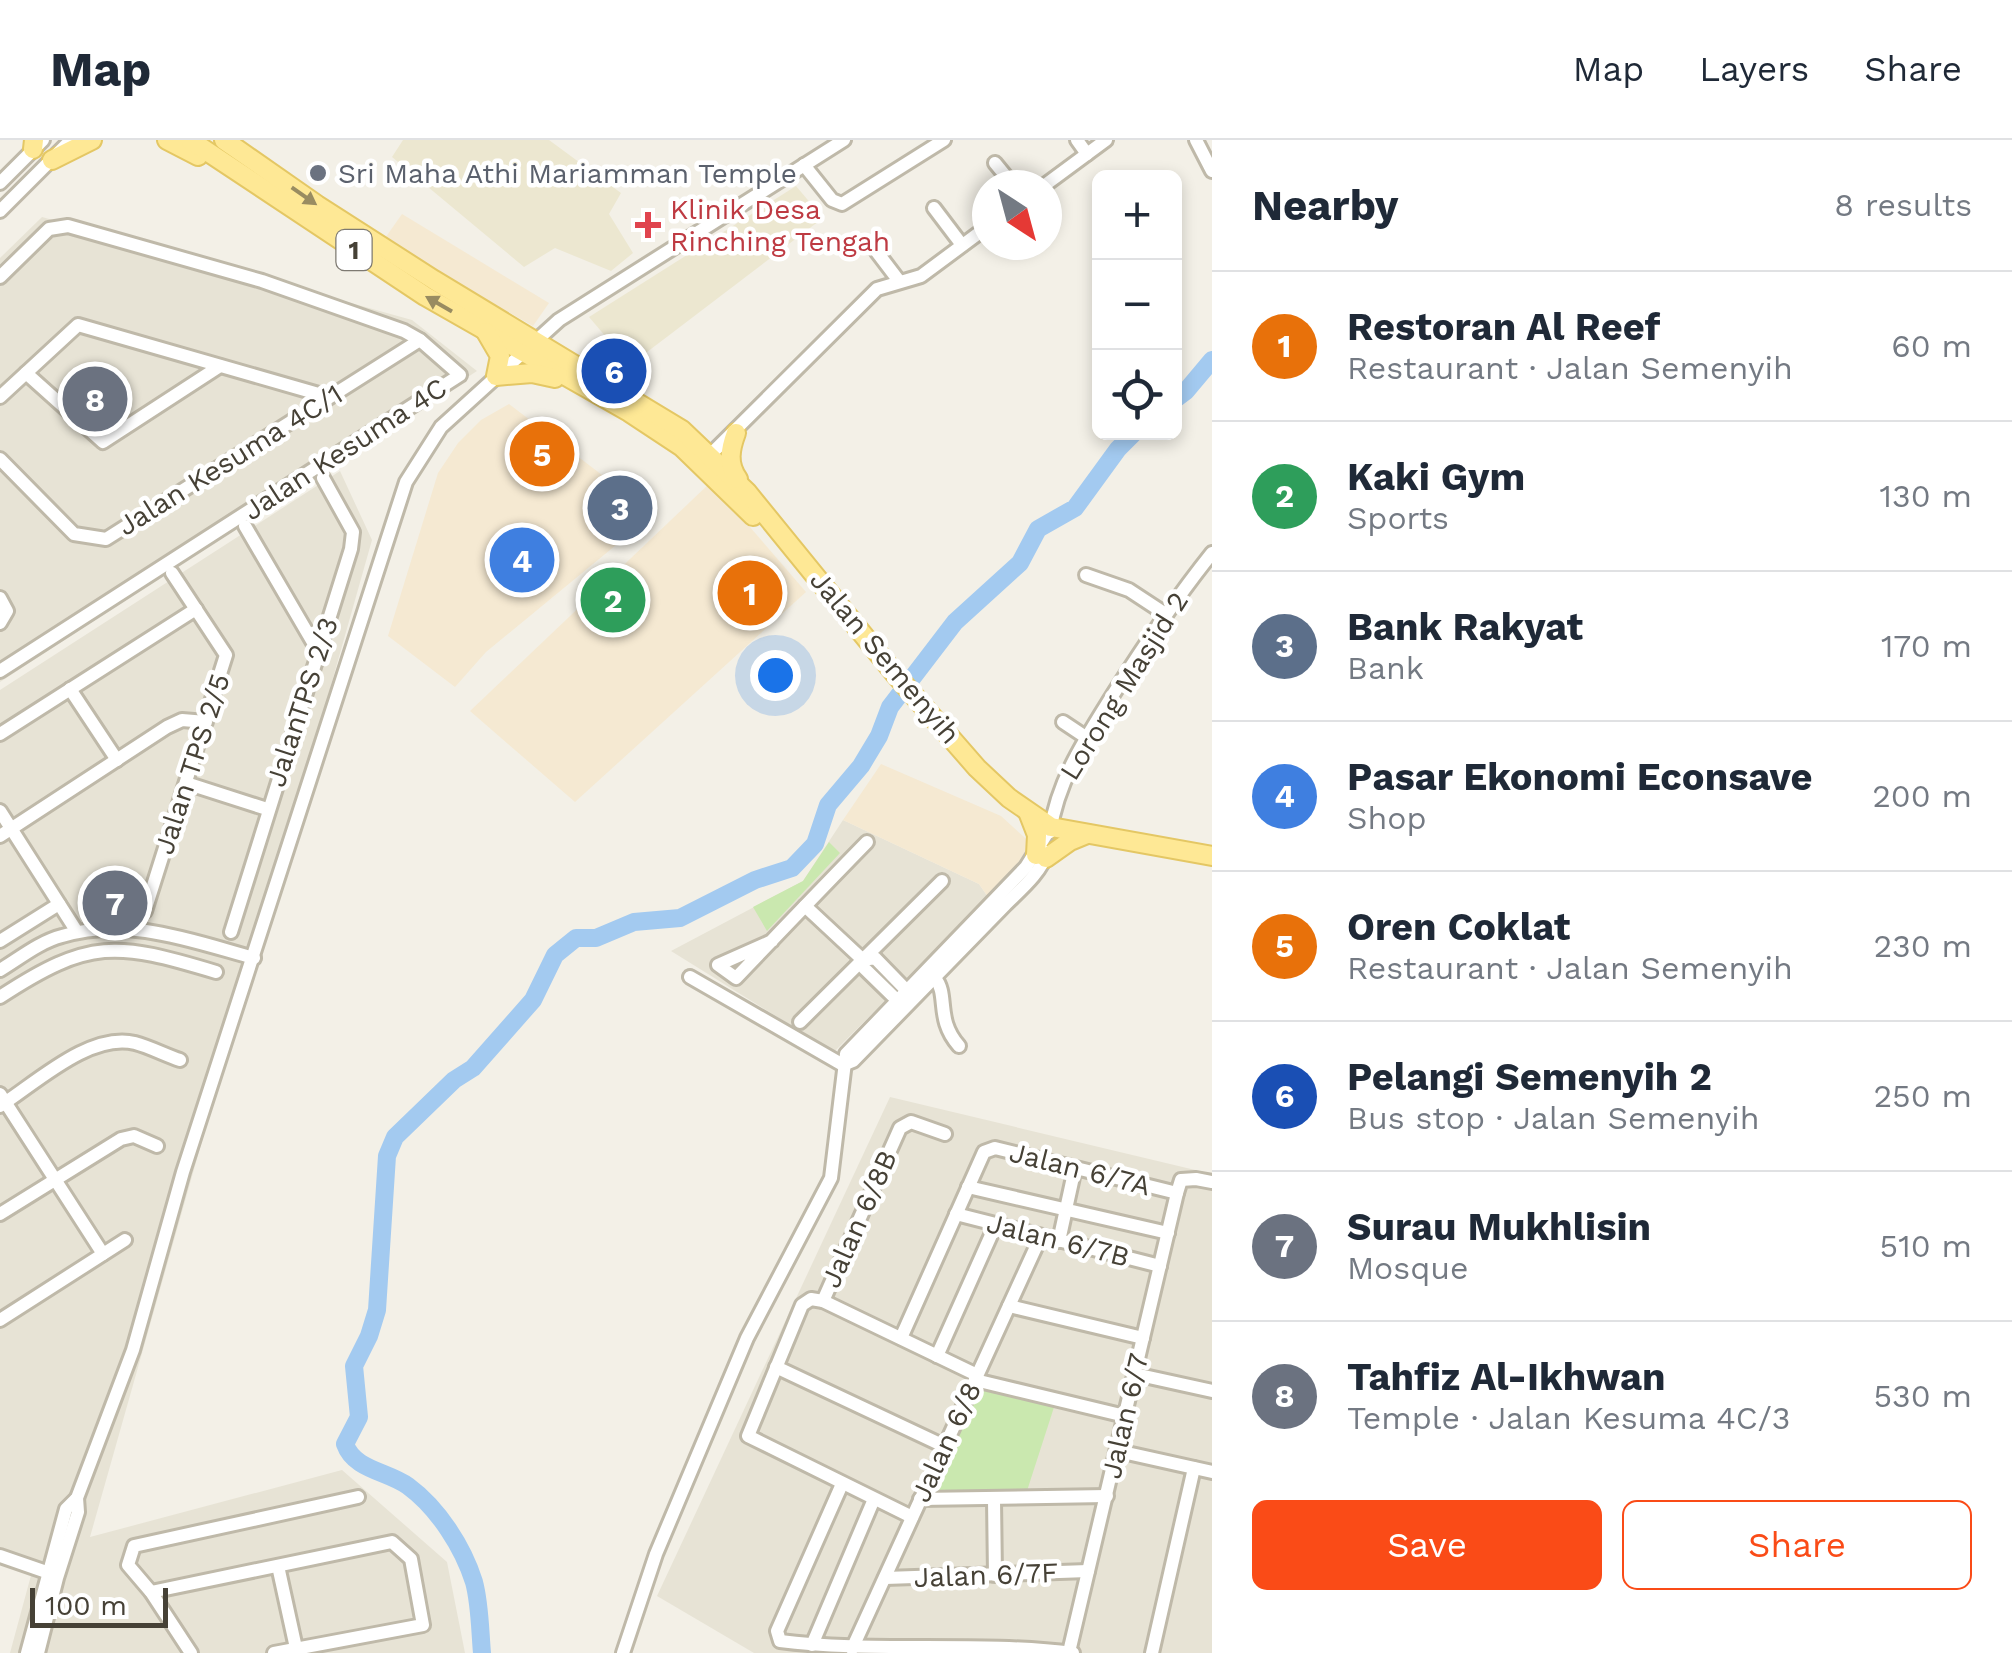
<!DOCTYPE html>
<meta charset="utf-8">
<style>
:root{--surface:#fff;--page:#f6f6f7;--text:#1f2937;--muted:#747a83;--line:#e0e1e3;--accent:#fa4b17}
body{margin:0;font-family:"Work Sans",sans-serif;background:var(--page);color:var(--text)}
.controls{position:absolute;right:30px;top:30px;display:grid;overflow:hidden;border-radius:15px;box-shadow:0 5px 15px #0003}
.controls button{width:90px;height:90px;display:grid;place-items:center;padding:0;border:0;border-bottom:2px solid var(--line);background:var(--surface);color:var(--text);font:50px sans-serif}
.compass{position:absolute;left:972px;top:30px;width:90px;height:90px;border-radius:50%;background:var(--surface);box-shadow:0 5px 15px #0003;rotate:144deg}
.scale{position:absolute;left:30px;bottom:25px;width:138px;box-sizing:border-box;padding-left:10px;border:5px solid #464136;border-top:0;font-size:28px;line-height:35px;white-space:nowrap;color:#464136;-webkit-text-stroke:8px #fff;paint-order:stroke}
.you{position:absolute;left:775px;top:535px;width:35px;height:35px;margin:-25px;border:8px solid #fff;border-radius:50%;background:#1a73e8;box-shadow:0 0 0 15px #1a73e833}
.badge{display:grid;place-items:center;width:65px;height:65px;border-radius:50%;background:var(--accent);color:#fff;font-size:32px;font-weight:700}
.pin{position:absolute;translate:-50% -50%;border:5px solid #fff;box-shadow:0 2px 10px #0006}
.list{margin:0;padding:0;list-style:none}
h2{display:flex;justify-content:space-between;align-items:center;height:130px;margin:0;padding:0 40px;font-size:42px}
h2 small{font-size:32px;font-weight:400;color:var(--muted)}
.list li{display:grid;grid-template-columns:65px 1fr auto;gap:30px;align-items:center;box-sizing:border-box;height:150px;padding:0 40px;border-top:2px solid var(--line)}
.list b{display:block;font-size:38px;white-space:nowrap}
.list p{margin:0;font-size:32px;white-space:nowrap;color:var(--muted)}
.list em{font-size:32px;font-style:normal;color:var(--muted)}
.actions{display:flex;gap:20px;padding:30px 40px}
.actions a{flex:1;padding:22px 0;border:2px solid var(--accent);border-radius:15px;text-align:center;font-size:35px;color:var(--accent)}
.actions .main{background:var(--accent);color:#fff}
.icon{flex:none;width:55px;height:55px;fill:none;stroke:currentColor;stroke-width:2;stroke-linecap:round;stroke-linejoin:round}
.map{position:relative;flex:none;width:1212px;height:1513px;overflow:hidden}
header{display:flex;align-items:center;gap:60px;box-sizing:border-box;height:140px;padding:0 50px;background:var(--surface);border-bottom:2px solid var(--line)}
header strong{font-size:48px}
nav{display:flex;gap:55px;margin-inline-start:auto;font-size:35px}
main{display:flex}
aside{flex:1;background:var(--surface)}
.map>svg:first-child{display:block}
.residential{fill:#e7e3d5}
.commercial{fill:#f5e9d2}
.education{fill:#ece7d0}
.green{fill:#cae8af}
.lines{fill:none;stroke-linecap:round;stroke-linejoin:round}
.river{stroke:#a3caf0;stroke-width:18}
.minor-casing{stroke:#bfb9a9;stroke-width:18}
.major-casing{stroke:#e4c764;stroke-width:22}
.minor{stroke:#fff;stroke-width:12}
.major{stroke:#fee895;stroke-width:18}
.oneway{fill:#998c61}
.worship-dot{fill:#6b7280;stroke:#fff;stroke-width:4}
.health-dot{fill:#e0444e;stroke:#fff;stroke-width:4}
.labels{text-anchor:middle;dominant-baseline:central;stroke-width:9;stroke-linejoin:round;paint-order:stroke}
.shield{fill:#fff;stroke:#7e7a72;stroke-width:2.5}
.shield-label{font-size:25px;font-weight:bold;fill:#464136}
.worship-label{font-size:28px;fill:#5b616d;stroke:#fff;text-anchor:start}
.health-label{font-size:28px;fill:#be3a42;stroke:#fff;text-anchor:start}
.street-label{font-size:28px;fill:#464136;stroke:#fff}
</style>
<header>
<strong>Map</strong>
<nav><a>Map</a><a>Layers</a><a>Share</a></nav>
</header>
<main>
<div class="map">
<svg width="1212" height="1513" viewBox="0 0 1212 1513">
<rect width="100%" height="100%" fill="#f3f0e7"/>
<!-- residential -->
<g class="residential">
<path d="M42,77L412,180L477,231L0,542V118Z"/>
<path d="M340,331L372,400L90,1397L342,1330L447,1422L465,1513H10L33,1428L0,1414V550Z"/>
<path d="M843,680L979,744L988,757L834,912L671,811L803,741Z"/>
<path d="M890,957L1212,1034V1513H754L657,1456Z"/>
</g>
<!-- commercial -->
<g class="commercial">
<path d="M402,74L549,163L533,186L383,101Z"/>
<path d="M509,264L644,367V382L486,512L455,547L388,496L438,333L458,303L481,280Z"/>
<path d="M711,342L806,452L575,662L470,571Z"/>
<path d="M881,624L1001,676L1034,706L988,757L979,744L843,680Z"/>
</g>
<!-- education -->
<g class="education">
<path d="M403,0H549L621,53L609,74L633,113L611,131L555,108L524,127L392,17Z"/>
<path d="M796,46L823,78L630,225L589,177Z"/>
</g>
<!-- green -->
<g class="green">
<path d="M829,702L840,713L767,791L753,767L803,741Z"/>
<path d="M975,1242L1056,1261L1025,1357L923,1358Z"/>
</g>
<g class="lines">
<!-- river -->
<g class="river">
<path d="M1174,260L1186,251L1212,220"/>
<path d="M482,1513C480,1491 480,1464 474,1442C463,1407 438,1368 408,1346C387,1331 354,1330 345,1304L359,1277L354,1226L369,1196L377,1170L387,1016L395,997L454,940L473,928L533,860L555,815L576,798H596L634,782L680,778L755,740L792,728L815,704L828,665L861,626L879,596L890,567L955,482L1020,423L1038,389L1075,368L1118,309L1135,292"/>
</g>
<!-- minor casing -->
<g class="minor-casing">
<g id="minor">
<path d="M1077,0L1087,14"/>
<path d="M1196,0L1212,31"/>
<path d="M995,23L1013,45"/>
<path d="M804,25L832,60L842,64L944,0"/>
<path d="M0,43L43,0"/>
<path d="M1045,45L1106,0"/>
<path d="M934,68L962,105"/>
<path d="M0,71L71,0"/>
<path d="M877,112L899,141"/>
<path d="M0,137L49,89L68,86L262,141L404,191L420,200L460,235L0,531"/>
<path d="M26,233L103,302L220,226"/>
<path d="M0,257L78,185L329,257"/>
<path d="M0,319L74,394L106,399L420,200"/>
<path d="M704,321L877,149L921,136L987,87"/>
<path d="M245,386L318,511"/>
<path d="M1086,435L1129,450L1164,473"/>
<path d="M0,458L7,471L0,483"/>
<path d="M70,549L117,620"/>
<path d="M1063,582L1087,598"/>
<path d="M0,594L196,469"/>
<path d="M186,643L267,669"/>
<path d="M0,671L77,792"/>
<path d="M1050,692C1058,639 1086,598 1114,553C1145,504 1176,458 1212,413"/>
<path d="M0,696L167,587L182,580L206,582"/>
<path d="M805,766L863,820"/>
<path d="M145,771L226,515L172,433"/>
<path d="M231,792L351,409L353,392L323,338"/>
<path d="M0,801L59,764"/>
<path d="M772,801L718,825L736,838C779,793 823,747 867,702"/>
<path d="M0,830C20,818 39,802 62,796C127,776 192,801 254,818"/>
<path d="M690,837L843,925"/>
<path d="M935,838C949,855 935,879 959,906"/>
<path d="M0,857C90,798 116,802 216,832"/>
<path d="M903,866L864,828L863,820L875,818L910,854"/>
<path d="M800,882L942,741"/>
<path d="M843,925L853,921L1005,765C1020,750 1041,733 1047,712"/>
<path d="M0,954L103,1114"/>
<path d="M0,966C36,943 90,892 135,903C150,907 165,915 180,920"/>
<path d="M968,1047L1168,1093"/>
<path d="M0,1074L121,999L134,996L157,1006"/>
<path d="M956,1074L1160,1126"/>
<path d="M1059,1101L1075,1028"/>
<path d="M823,1161L900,988L911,982L945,994"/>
<path d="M1009,1166L1143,1198"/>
<path d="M0,1180L125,1100"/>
<path d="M901,1198L984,1012L995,1008L1177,1053"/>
<path d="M937,1216L996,1084"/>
<path d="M776,1227L944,1306"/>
<path d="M1135,1234L1212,1251"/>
<path d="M975,1240L1125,1276"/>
<path d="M1118,1311L1212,1332"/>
<path d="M842,1344L777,1491L780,1501C870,1513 978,1501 1073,1513"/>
<path d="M920,1359L1107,1356"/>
<path d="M994,1360L995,1435"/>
<path d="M912,1377L748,1296L802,1165L811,1159L823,1161L977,1235"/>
<path d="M0,1416L55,1435"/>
<path d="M278,1426L296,1508"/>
<path d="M885,1438L1088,1431"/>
<path d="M151,1452L392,1402L411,1419L423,1485L274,1513"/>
<path d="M812,1505L874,1359"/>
<path d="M852,1509L1041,1096"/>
<path d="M1069,1512L1177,1053L1181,1040L1196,1039L1212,1042"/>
<path d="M27,1513L66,1369L77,1358L133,1210L183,1032L406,342L441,287L559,180L844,0"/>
<path d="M38,1513L57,1438L78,1372L77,1358"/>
<path d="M191,1513L151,1452L128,1425L134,1406L358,1357"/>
<path d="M623,1513L656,1414L747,1198L831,1038L846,914L1026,727L1051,687"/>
<path d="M1152,1513L1194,1328"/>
</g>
</g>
<!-- major casing -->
<g class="major-casing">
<g id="major">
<path d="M167,0L198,16"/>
<path d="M190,0L425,156L629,272L682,307L753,376"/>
<path d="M224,0L317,65L434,140L682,290L747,352L895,534L977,628L1009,658L1051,687L1212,716"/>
<path d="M33,9L34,0"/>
<path d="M52,20L92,0"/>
<path d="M486,192L500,216L496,236L532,233L555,238"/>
<path d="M736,293C730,309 727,324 738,339"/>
<path d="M1028,672L1037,695L1036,715"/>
<path d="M1046,718L1070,701L1087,694"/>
</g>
</g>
<!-- minor -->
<use href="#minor" class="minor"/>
<!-- major -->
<use href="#major" class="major"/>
</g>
<!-- one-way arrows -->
<defs><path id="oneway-solid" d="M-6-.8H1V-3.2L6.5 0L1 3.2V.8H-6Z" transform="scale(2.5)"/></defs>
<g class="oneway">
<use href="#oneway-solid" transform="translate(304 56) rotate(35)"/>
<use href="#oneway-solid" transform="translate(439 164) rotate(-150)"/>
</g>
<!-- markers -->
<circle class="worship-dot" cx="318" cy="33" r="10"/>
<path class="health-dot" d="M643 70h10v10h10v10h-10v10h-10v-10h-10v-10h10z"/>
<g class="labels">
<!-- shield labels -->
<rect class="shield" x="336.5" y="90" width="35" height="40" rx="8"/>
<g class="shield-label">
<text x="354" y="110">1</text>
</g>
<!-- worship labels -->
<g class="worship-label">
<text x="338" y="33">Sri Maha Athi Mariamman Temple</text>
</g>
<!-- health labels -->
<g class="health-label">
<text x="670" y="69">Klinik Desa<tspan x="670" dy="32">Rinching Tengah</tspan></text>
</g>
<!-- street labels -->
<g class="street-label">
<text transform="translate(345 309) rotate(-33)">Jalan Kesuma 4C</text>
<text transform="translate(230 320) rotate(-32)">Jalan Kesuma 4C/1</text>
<text transform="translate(885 517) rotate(50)">Jalan Semenyih</text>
<text transform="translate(1124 546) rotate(-58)">Lorong Masjid 2</text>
<text transform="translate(302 562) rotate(-72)">JalanTPS 2/3</text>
<text transform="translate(192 624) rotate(-72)">Jalan TPS 2/5</text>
<text transform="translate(1080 1029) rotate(14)">Jalan 6/7A</text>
<text transform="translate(859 1079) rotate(-66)">Jalan 6/8B</text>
<text transform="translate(1058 1100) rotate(14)">Jalan 6/7B</text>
<text transform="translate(1125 1276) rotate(-77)">Jalan 6/7</text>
<text transform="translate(946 1302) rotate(-65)">Jalan 6/8</text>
<text transform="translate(986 1435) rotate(-2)">Jalan 6/7F</text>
</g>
</g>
</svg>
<div class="controls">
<button>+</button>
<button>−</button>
<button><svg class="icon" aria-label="locate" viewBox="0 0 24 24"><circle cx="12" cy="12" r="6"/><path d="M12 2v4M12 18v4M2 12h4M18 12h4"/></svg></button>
</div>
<svg class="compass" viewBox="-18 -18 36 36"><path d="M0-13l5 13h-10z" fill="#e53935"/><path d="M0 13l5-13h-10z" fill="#747a83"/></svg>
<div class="scale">100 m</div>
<div class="you"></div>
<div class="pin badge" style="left:750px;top:453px;background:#e8710a">1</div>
<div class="pin badge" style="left:613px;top:460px;background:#2e9e5b">2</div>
<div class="pin badge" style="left:620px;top:368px;background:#5c6f8a">3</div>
<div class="pin badge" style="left:522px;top:420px;background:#3f7fe0">4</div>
<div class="pin badge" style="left:542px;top:314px;background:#e8710a">5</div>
<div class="pin badge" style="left:614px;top:231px;background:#1a4fb4">6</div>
<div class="pin badge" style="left:115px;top:763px;background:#6b7280">7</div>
<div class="pin badge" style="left:95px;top:259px;background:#6b7280">8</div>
</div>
<aside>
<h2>Nearby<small>8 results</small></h2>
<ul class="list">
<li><span class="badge" style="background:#e8710a">1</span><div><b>Restoran Al Reef</b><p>Restaurant · Jalan Semenyih</p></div><em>60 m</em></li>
<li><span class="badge" style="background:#2e9e5b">2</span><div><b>Kaki Gym</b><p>Sports</p></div><em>130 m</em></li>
<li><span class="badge" style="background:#5c6f8a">3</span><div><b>Bank Rakyat</b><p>Bank</p></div><em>170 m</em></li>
<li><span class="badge" style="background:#3f7fe0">4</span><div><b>Pasar Ekonomi Econsave</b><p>Shop</p></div><em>200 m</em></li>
<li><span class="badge" style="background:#e8710a">5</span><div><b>Oren Coklat</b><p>Restaurant · Jalan Semenyih</p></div><em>230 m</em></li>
<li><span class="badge" style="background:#1a4fb4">6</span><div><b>Pelangi Semenyih 2</b><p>Bus stop · Jalan Semenyih</p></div><em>250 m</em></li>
<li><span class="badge" style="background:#6b7280">7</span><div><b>Surau Mukhlisin</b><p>Mosque</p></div><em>510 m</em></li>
<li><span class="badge" style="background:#6b7280">8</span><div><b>Tahfiz Al-Ikhwan</b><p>Temple · Jalan Kesuma 4C/3</p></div><em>530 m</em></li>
</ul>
<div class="actions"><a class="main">Save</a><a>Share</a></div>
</aside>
</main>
